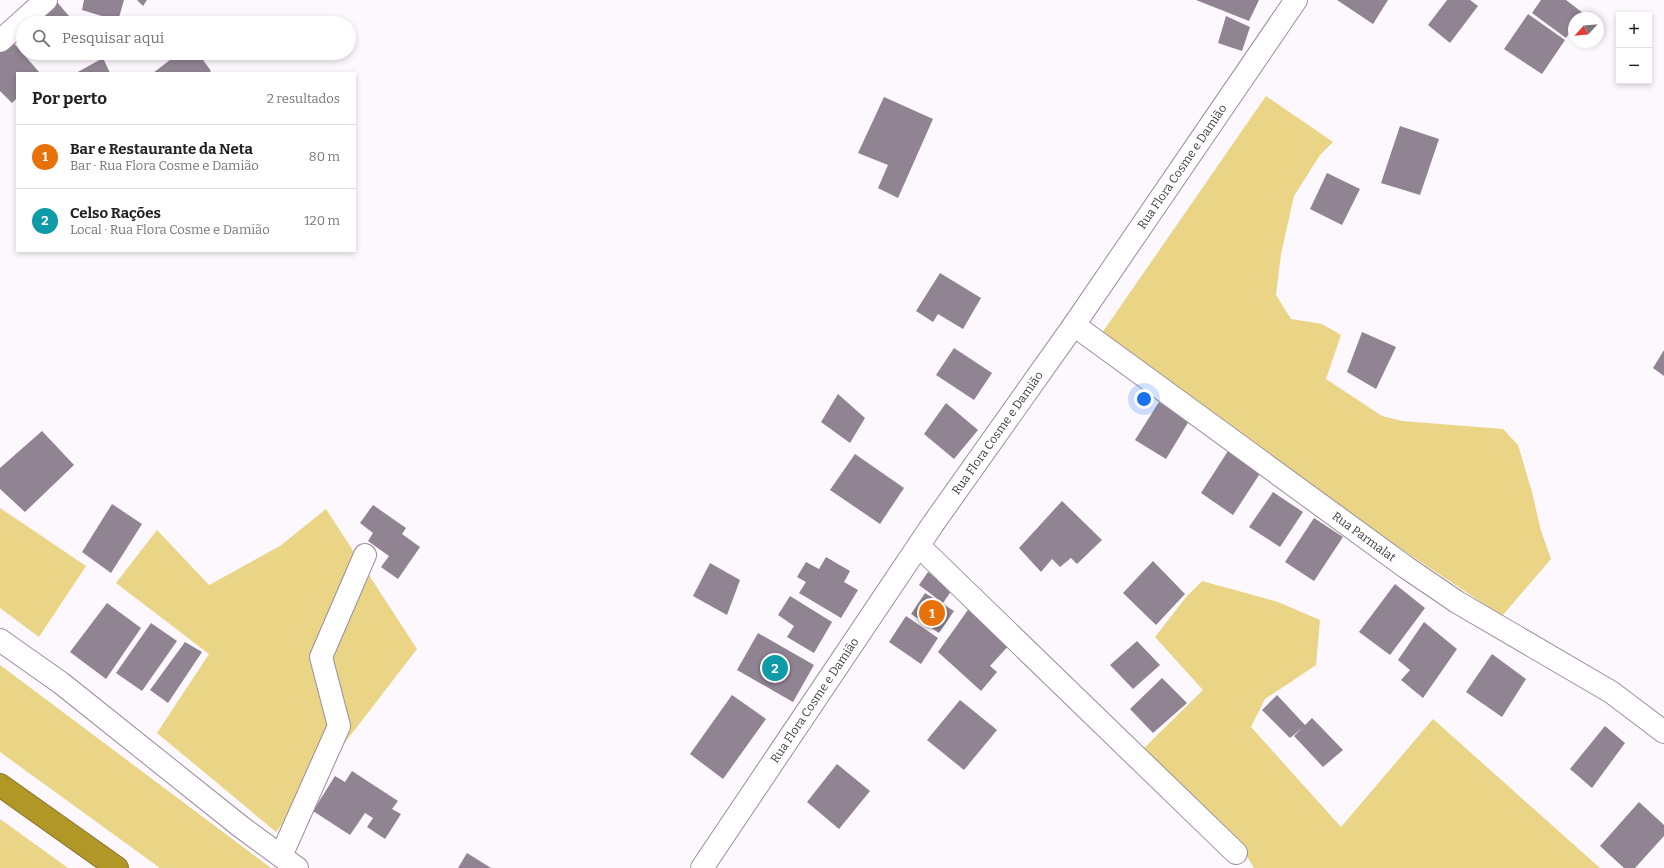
<!DOCTYPE html>
<html lang="pt">
<meta charset="utf-8">
<style>
:root{--surface:#fff;--page:#f6f6f6;--text:#222;--muted:#767676;--line:#e0e0e0;--accent:#1a73e8}
body{margin:0;font-family:Bitter,serif;background:var(--page);color:var(--text)}
.controls{position:absolute;right:12px;top:12px;display:grid;overflow:hidden;border-radius:0px;box-shadow:0 2px 6px #0003}
.controls button{width:36px;height:36px;display:grid;place-items:center;padding:0;border:0;border-bottom:1px solid var(--line);background:var(--surface);color:var(--text);font:20px sans-serif}
.compass{position:absolute;left:1568px;top:12px;width:36px;height:36px;border-radius:50%;background:var(--surface);box-shadow:0 2px 6px #0003;rotate:244deg}
.you{position:absolute;left:1144px;top:399px;width:14px;height:14px;margin:-10px;border:3px solid #fff;border-radius:50%;background:#1a73e8;box-shadow:0 0 0 6px #1a73e833}
.badge{display:grid;place-items:center;width:26px;height:26px;border-radius:50%;background:var(--accent);color:#fff;font-size:13px;font-weight:700}
.pin{position:absolute;translate:-50% -50%;border:2px solid #fff;box-shadow:0 1px 4px #0006}
.list{margin:0;padding:0;list-style:none}
h2{display:flex;justify-content:space-between;align-items:center;height:52px;margin:0;padding:0 16px;font-size:17px}
h2 small{font-size:13px;font-weight:400;color:var(--muted)}
.list li{display:grid;grid-template-columns:26px 1fr auto;gap:12px;align-items:center;box-sizing:border-box;height:64px;padding:0 16px;border-top:1px solid var(--line)}
.list b{display:block;font-size:15px;white-space:nowrap}
.list p{margin:0;font-size:13px;white-space:nowrap;color:var(--muted)}
.list em{font-size:13px;font-style:normal;color:var(--muted)}
.icon{flex:none;width:22px;height:22px;fill:none;stroke:currentColor;stroke-width:2;stroke-linecap:round;stroke-linejoin:round}
.map{position:relative;flex:none;width:1664px;height:868px;overflow:hidden}
.search{position:absolute;background:var(--surface);box-shadow:0 2px 6px #0003;left:16px;top:16px;width:340px;height:44px;display:flex;align-items:center;gap:10px;box-sizing:border-box;padding:0 14px;border-radius:22px;color:var(--muted);font-size:15px}
.panel{position:absolute;background:var(--surface);box-shadow:0 2px 6px #0003;left:16px;top:72px;width:340px;height:180px;border-radius:0px}
.map>svg:first-child{display:block}
.green{fill:#e9d585}
.building{fill:#908392}
.lines{fill:none;stroke-linecap:round;stroke-linejoin:round}
.street-casing{stroke:#9b8e9d;stroke-width:24}
.highway-casing{stroke:#89762f;stroke-width:24}
.street{stroke:#fff;stroke-width:22}
.highway{stroke:#b19726;stroke-width:22}
.labels{text-anchor:middle;dominant-baseline:central;stroke-width:3.5;stroke-linejoin:round;paint-order:stroke}
.street-label{font-size:12px;fill:#3f3940;stroke:#fff}
</style>
<div class="map">
<svg width="1664" height="868" viewBox="0 0 1664 868">
<rect width="100%" height="100%" fill="#fdf7fe"/>
<!-- green -->
<g class="green">
<path d="M1266,96L1333,142L1320,155L1294,196L1281,254L1276,295L1291,319L1322,324L1341,335L1326,379L1382,416L1402,421L1503,429L1518,445L1532,492L1541,531L1551,559L1502,616L1317,493L1102,333Z"/>
<path d="M0,508L86,566L39,637L0,608Z"/>
<path d="M326,509L417,649L276,832L157,733L209,654L116,583L157,530L209,585L280,546Z"/>
<path d="M1202,581L1278,602L1320,620L1316,665L1265,699L1251,727L1341,827L1433,719L1600,868H1254L1241,847L1141,751L1203,690L1155,637L1187,596Z"/>
<path d="M0,665L271,868H160L0,752Z"/>
<path d="M0,819L68,868H0Z"/>
</g>
<!-- building -->
<g class="building">
<path d="M84,0H124L118,21L82,10Z"/>
<path d="M137,0H147L143,6Z"/>
<path d="M1196,0H1259L1249,21Z"/>
<path d="M1337,0H1388L1373,24Z"/>
<path d="M1447,0H1470L1478,6L1450,43L1428,25Z"/>
<path d="M1541,0H1566L1583,13L1580,18H1574V26L1566,38L1532,13Z"/>
<path d="M57,2L75,23H31Z"/>
<path d="M1528,14L1565,40L1542,74L1504,49Z"/>
<path d="M1226,16L1250,27L1242,51L1218,43Z"/>
<path d="M11,40L40,73H17V98L12,103L0,91V51Z"/>
<path d="M51,53H61L55,58Z"/>
<path d="M179,53H198L211,71L208,73H153Z"/>
<path d="M103,58L110,73H76Z"/>
<path d="M884,97L933,119L898,198L878,188L888,165L858,153Z"/>
<path d="M1400,126L1439,139L1420,195L1381,183Z"/>
<path d="M1327,173L1360,189L1342,225L1310,209Z"/>
<path d="M940,273L981,298L963,329L938,314L933,322L916,311Z"/>
<path d="M1362,332L1396,347L1376,389L1347,372Z"/>
<path d="M954,348L992,373L974,400L936,375Z"/>
<path d="M1664,350V376L1653,368Z"/>
<path d="M838,394L865,418L850,443L821,422Z"/>
<path d="M1159,402L1189,421L1166,459L1135,440Z"/>
<path d="M946,403L978,430L954,459L924,434Z"/>
<path d="M42,431L74,465L25,512L0,489V468Z"/>
<path d="M1228,451L1261,472L1233,515L1201,493Z"/>
<path d="M855,454L904,488L880,524L830,490Z"/>
<path d="M1273,492L1303,512L1280,547L1249,527Z"/>
<path d="M1062,501L1102,540L1077,564L1071,558L1060,567L1052,559L1041,572L1019,548Z"/>
<path d="M112,504L142,524L111,573L82,552Z"/>
<path d="M373,505L406,528L402,534L420,547L398,579L381,567L389,556L368,541L373,533L360,523Z"/>
<path d="M1314,518L1343,537L1314,581L1285,562Z"/>
<path d="M826,557L850,571L844,582L858,590L841,618L799,593L806,582L797,577L806,562L819,569Z"/>
<path d="M1153,561L1185,594L1156,625L1123,593Z"/>
<path d="M710,563L740,580L727,615L693,596Z"/>
<path d="M928,572L952,590L943,603L919,585Z"/>
<path d="M1395,584L1425,608L1390,655L1359,632Z"/>
<path d="M925,593L954,611L939,633L911,614Z"/>
<path d="M790,596L832,622L814,653L787,637L794,626L778,615Z"/>
<path d="M107,603L141,628L106,679L70,652Z"/>
<path d="M970,607L1011,643L990,666L997,672L981,691L938,652Z"/>
<path d="M906,616L938,638L921,664L889,642Z"/>
<path d="M1424,622L1457,649L1423,698L1401,680L1410,670L1398,660Z"/>
<path d="M151,623L177,641L142,691L116,673Z"/>
<path d="M758,633L814,665L793,702L737,670Z"/>
<path d="M1137,641L1160,665L1133,689L1110,665Z"/>
<path d="M185,642L202,652L168,703L150,690Z"/>
<path d="M1492,654L1526,679L1502,717L1466,692Z"/>
<path d="M1162,678L1187,703L1153,733L1130,709Z"/>
<path d="M732,695L766,719L723,779L690,754Z"/>
<path d="M1277,695L1305,725L1312,718L1343,750L1323,767L1294,736L1302,728L1290,738L1262,710Z"/>
<path d="M960,700L997,730L964,770L927,740Z"/>
<path d="M1605,726L1625,743L1592,788L1570,769Z"/>
<path d="M837,764L870,791L839,829L807,802Z"/>
<path d="M352,771L398,801L392,809L401,814L385,839L367,827L373,818L365,813L350,835L313,811L335,776L345,782Z"/>
<path d="M1639,802L1664,825V836L1635,868H1624L1600,846Z"/>
<path d="M467,853L491,868H458Z"/>
</g>
<g class="lines">
<!-- street casing -->
<g class="street-casing">
<g id="street">
<path d="M0,41L46,0"/>
<path id="s1" d="M1074,325L1407,568L1457,602L1611,692L1664,732"/>
<path d="M919,546L1236,853"/>
<path d="M0,640L61,683L240,826L297,868"/>
<path d="M281,856L339,726L321,657L365,555"/>
<path id="s2" d="M702,868L933,524L1074,325L1296,0"/>
</g>
</g>
<!-- highway casing -->
<g class="highway-casing">
<path id="highway" d="M0,785L117,868"/>
</g>
<!-- street -->
<use href="#street" class="street"/>
<!-- highway -->
<use href="#highway" class="highway"/>
</g>
<g class="labels">
<!-- street labels -->
<g class="street-label">
<text stroke="none"><textPath href="#s2" startOffset="850">Rua Flora Cosme e Damião</textPath></text>
<text stroke="none"><textPath href="#s2" startOffset="526">Rua Flora Cosme e Damião</textPath></text>
<text stroke="none"><textPath href="#s1" startOffset="359">Rua Parmalat</textPath></text>
<text stroke="none"><textPath href="#s2" startOffset="202">Rua Flora Cosme e Damião</textPath></text>
</g>
</g>
</svg>
<div class="controls">
<button>+</button>
<button>−</button>
</div>
<svg class="compass" viewBox="-18 -18 36 36"><path d="M0-13l5 13h-10z" fill="#e53935"/><path d="M0 13l5-13h-10z" fill="#767676"/></svg>
<div class="you"></div>
<div class="pin badge" style="left:932px;top:613px;background:#e8710a">1</div>
<div class="pin badge" style="left:775px;top:668px;background:#0f9aa8">2</div>
<div class="search"><svg class="icon" aria-label="search" viewBox="0 0 24 24"><circle cx="10" cy="10" r="6"/><path d="M15 15l6 6"/></svg>Pesquisar aqui</div>
<section class="panel">
<h2>Por perto<small>2 resultados</small></h2>
<ul class="list">
<li><span class="badge" style="background:#e8710a">1</span><div><b>Bar e Restaurante da Neta</b><p>Bar · Rua Flora Cosme e Damião</p></div><em>80 m</em></li>
<li><span class="badge" style="background:#0f9aa8">2</span><div><b>Celso Rações</b><p>Local · Rua Flora Cosme e Damião</p></div><em>120 m</em></li>
</ul>
</section>
</div>
